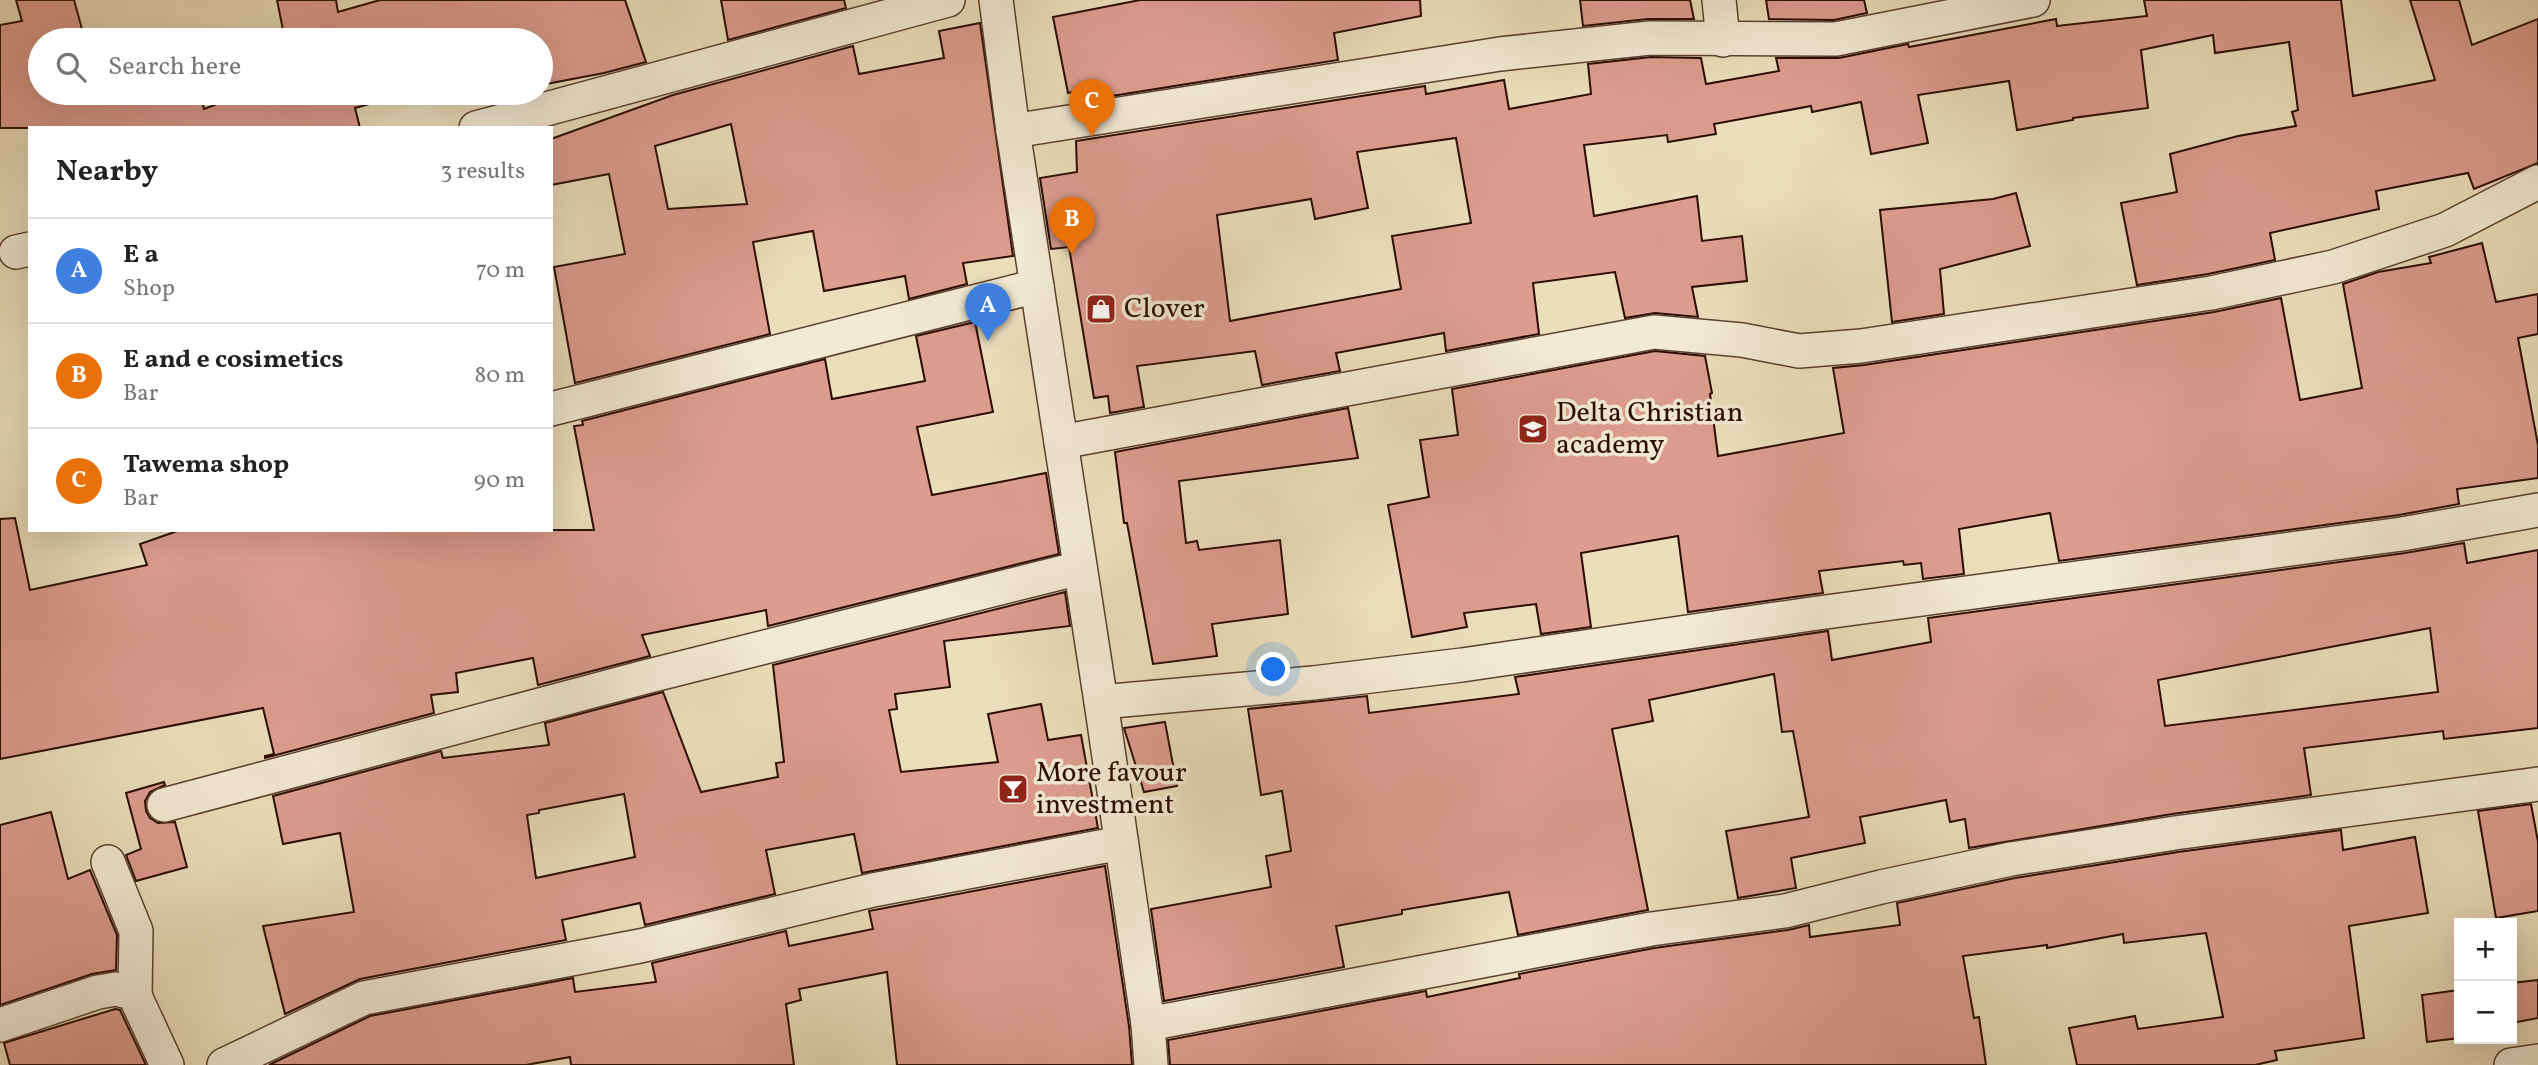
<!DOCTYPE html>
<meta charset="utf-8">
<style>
:root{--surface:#fff;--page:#f6f6f6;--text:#222;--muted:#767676;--line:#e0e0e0;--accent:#db2777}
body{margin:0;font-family:Vollkorn,serif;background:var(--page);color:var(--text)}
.controls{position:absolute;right:21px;bottom:21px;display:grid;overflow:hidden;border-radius:0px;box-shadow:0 7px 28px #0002}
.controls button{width:63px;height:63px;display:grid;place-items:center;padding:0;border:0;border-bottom:2px solid var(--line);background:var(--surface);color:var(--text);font:35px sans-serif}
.you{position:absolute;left:1274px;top:670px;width:24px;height:24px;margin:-18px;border:5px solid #fff;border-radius:50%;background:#1a73e8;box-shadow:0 0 0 10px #1a73e833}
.badge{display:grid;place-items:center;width:46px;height:46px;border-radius:50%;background:var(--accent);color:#fff;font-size:23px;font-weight:700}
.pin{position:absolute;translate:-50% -58px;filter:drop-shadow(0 2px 4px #0008)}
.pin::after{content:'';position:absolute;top:37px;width:24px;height:21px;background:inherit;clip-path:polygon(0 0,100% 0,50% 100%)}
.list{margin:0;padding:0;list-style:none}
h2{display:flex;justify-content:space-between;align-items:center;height:91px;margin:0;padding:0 28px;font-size:30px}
h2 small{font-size:23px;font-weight:400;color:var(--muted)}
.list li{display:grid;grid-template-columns:46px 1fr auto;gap:21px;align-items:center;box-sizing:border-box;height:105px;padding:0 28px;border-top:2px solid var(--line)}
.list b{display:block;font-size:26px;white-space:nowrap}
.list p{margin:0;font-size:23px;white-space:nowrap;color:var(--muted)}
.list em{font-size:23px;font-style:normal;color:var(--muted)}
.icon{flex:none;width:38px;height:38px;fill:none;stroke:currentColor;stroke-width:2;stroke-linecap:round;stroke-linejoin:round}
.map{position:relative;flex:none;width:2538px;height:1065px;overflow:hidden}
.search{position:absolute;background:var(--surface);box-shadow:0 7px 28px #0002;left:28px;top:28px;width:525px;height:77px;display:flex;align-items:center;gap:18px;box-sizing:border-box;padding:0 24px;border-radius:38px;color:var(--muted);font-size:26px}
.panel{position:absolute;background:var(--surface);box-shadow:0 7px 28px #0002;left:28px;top:126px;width:525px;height:406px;border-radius:0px}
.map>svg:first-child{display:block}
.building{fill:#dd9d8e;stroke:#2b0b00;stroke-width:2;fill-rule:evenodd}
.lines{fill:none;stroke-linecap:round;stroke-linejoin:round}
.minor-casing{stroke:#5b402f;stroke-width:36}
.minor{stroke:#f2ead3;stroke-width:33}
.labels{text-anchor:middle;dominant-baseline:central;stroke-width:7;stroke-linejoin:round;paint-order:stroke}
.poi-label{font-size:28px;fill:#2b0b00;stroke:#f2ead3;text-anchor:start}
</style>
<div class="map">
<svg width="2538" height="1065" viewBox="0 0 2538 1065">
<rect width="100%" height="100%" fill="#ebdebb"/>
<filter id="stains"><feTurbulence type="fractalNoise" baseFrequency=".00286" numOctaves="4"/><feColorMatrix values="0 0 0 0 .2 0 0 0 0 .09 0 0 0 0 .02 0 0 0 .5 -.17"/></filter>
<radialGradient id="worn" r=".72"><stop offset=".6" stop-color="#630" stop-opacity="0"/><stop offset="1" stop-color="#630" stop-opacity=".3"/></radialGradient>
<!-- building -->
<g class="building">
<path d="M16,0H74L85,40H40V93H200L204,109L246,93H408L355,108L360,128H0V25L22,21Z"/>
<path d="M277,0H336L338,12L380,0H625L646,62L604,73L541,85V40H285Z"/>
<path d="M721,0H844L846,8L728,40Z"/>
<path d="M1140,0H1420L1421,16L1334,33L1338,60L1074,102V92L1068,93L1053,17Z"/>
<path d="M1580,0H1690L1694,19H1648L1583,26Z"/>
<path d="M1766,0H1864L1867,13L1834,20L1769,19Z"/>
<path d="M2144,0H2341L2353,96L2435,80L2410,0H2459L2472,45L2538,19V163L2474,189L2468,173L2376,191L2379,209L2270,233L2275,260L2208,274L2137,285L2121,203L2177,192L2170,154L2238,136L2296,126L2292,112L2298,110L2289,42L2215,53L2213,35L2141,50L2148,108L2073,118V120L2017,130L2009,81L1918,95L1928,143L1871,154L1861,102L1812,112L1811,106L1714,124L1716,134L1668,142L1667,135L1584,145L1594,216L1697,196L1702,241L1742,236L1747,281L1692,287L1698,317L1655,313L1625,318L1615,272L1533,283L1539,334L1446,351L1444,333L1336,353L1340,371L1262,385L1255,351L1137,366L1144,407L1110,413L1108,396L1094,398L1069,247L1051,249L1040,178L1077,172L1076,141L1425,86L1426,94L1504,80L1509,109L1591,94L1588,64L1651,57L1701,58L1706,84L1779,71L1776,58H1839L1908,44L1909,47L2056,19L2057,26L2147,16ZM1456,138L1471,223L1392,236L1401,289L1230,321L1217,215L1311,199L1315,219L1368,208L1357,152Z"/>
<path d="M980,23L1013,256L963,263L967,284L909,299L905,276L824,291L813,231L753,242L770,334L575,383L554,267L625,254L609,174L551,185V139L673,95L853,46L859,74L944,58L939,31ZM731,124L747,204L668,209L655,146Z"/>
<path d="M2016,193L2030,246L1940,269L1944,314L1892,322L1880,210L1993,199Z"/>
<path d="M2482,243L2496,302L2538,294V334L2518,338L2538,445V478L2457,489L2459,504L2399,515L2059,561L2050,513L1959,529L1964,574L1923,579L1921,563L1904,565L1903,561L1819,571L1823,593L1688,612L1678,536L1581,553L1591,627L1541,634L1536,604L1464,613L1467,627L1412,637L1388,505L1429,497L1420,440L1458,435L1452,389L1655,351L1705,356L1712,393L1710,394L1718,456L1844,433L1833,368L1864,365L2214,312L2281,298L2300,400L2362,388L2343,284L2378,272L2431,263L2429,257Z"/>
<path d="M975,322L993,412L917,427L932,495L1046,473L1059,554L768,626L766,610L642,635L650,656L538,685L533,658L456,673L458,692L431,695L434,713L265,758V756L274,754L263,708L0,759V519L15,518L30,590L147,565L140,544L180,530H594L574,426L583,425L582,421L825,359L832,399L925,381L916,336Z"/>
<path d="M1348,408L1358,458L1179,481L1186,543L1197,541L1199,550L1280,540L1288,614L1212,624L1217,656L1153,664L1127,523H1124L1115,452Z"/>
<path d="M2464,543L2467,563L2538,550V728L2444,739L2443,731L2304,748L2311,795L2172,814L1969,848L1965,819L1950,822L1946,800L1860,817L1865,843L1791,858L1796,888L1738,898L1726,831L1809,817L1793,731L1782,732L1774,674L1649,700L1653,721L1612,729L1648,910L1518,935L1509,892L1402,910V914L1336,926L1344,967L1164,1001L1151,909L1271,887L1266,856L1291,851L1282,791L1261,795L1248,709L1367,696L1369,713L1519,694L1515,677L1828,631L1832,660L1931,642L1928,618L2405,553ZM2430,628L2438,692L2165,726L2158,680Z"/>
<path d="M1065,592L1070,626L944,641L950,687L895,694L897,709L889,710L901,772L998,762L988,714L1041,704L1048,740L1081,735L1098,828L862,873L854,834L766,850L775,894L645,925L640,903L562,920L566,940L360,979L285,1014L263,926L354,912L340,833L283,844L273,796L441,751L443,758L549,745L545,723L663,692L701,792L778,777L776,763L784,762L773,665ZM624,794L635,857L536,878L527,815L539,813V810Z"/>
<path d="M1165,722L1177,786L1144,792L1124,728Z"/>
<path d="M164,782L165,785L150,792L145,801L146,811L150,818L158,823L175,822L187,867L136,881L126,855L141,849L126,793Z"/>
<path d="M2531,804L2538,842V911L2496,918L2478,811Z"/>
<path d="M51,812L68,879L90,870L117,935L116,970L92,974L0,1005V825Z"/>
<path d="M2341,830L2343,850L2415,837L2428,913L2349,926L2364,1038L2275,1051L2277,1060L2255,1065H2077L2069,1028L2135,1016L2138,1029L2223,1017L2206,933L2124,943L2123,934L2047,948V945L1963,956L1974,1018L1979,1017L1986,1065H1170L1168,1040L1426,991L1427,997L1520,978L1519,974L1654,948L1788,930L1809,925L1810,937L1900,925L1897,903L2015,878L2178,852Z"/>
<path d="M1105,866L1129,1026L1132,1065H897L887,972L799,989L801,1000L786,1004L794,1065H571L570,1057L526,1065H269L370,1016L573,978L575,992L656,982L652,963L786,931L789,946L873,929L869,911Z"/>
<path d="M2538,980V1018L2512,1023V983Z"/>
<path d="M2459,990V1038L2427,1042L2422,995Z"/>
<path d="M115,1009L120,1010L146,1065H10L4,1043Z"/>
</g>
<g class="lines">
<!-- minor casing -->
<g class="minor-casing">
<g id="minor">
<path d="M996,0L1013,131L1101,702L1148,1024L1151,1065"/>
<path d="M1719,0L1723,40"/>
<path d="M476,128L948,0"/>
<path d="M1013,131L1500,54L1650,38L1836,39L2033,0"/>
<path d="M16,252L30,249"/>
<path d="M551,409L1037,286"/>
<path d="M1061,442L1654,332L1742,340L1799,351L1861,346L2211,293L2333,267L2445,230L2538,182"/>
<path d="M1101,702L1313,683L1462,665L1811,614L2402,534L2538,510"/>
<path d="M164,805L645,677L1080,568"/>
<path d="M108,862L136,931L135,996"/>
<path d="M1148,1024L1651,929L1785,911L1881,887L2011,859L2175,833L2538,784"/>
<path d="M0,1025L98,992L116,989L132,993L135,996L167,1065"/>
<path d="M224,1065L364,998L640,946L873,890L1121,843"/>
<path d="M2511,1065L2538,1061"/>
</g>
</g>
<!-- minor -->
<use href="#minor" class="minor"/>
</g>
<!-- icons -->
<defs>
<g id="shop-square" transform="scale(1.575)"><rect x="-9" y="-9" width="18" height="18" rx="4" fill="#8f2418" stroke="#f2ead3"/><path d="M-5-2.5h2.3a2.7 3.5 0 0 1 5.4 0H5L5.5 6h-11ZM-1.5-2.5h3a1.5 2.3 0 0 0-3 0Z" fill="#fff"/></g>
<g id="school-square" transform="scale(1.575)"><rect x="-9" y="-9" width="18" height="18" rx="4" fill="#8f2418" stroke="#f2ead3"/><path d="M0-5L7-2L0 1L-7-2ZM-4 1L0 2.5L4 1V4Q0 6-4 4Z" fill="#fff"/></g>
<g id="bar-square" transform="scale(1.575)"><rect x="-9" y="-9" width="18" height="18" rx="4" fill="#8f2418" stroke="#f2ead3"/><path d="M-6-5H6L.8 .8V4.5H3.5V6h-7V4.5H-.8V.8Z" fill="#fff"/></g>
</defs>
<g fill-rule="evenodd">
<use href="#shop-square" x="1101" y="309"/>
<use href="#school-square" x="1533" y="429"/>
<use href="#bar-square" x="1013" y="789"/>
</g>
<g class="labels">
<!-- poi labels -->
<g class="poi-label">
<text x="1124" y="309">Clover</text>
<text x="1556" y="413">Delta Christian<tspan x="1556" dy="32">academy</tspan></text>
<text x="1036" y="773">More favour<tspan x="1036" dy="32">investment</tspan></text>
</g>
</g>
<rect width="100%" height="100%" filter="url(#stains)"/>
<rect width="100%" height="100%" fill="url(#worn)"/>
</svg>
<div class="controls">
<button>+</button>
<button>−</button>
</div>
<div class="you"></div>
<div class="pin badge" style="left:988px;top:341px;background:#3f7fe0">A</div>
<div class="pin badge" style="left:1072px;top:255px;background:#e8710a">B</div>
<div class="pin badge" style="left:1092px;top:137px;background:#e8710a">C</div>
<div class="search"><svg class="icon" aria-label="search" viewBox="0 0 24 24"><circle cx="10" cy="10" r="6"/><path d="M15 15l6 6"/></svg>Search here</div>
<section class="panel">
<h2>Nearby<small>3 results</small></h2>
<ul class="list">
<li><span class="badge" style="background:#3f7fe0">A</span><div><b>E a</b><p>Shop</p></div><em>70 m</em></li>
<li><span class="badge" style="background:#e8710a">B</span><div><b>E and e cosimetics</b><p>Bar</p></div><em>80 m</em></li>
<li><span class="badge" style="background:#e8710a">C</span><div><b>Tawema shop</b><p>Bar</p></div><em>90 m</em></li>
</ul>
</section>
</div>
